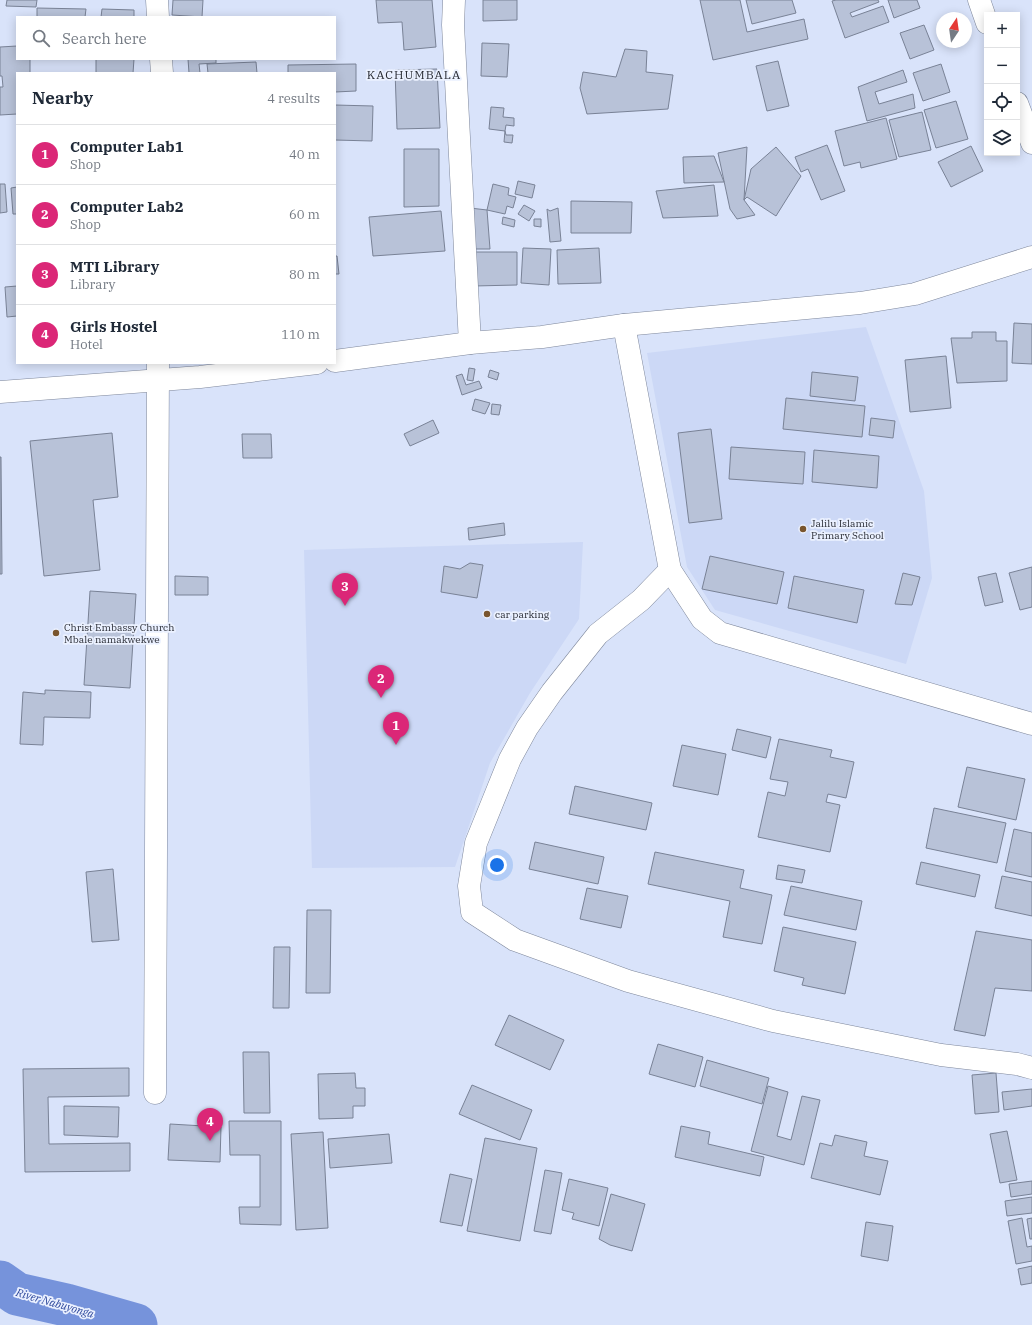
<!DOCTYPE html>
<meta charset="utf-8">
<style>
:root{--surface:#fff;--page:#f2f2f3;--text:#1f2937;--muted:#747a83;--line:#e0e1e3;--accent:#db2777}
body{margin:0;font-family:"IBM Plex Serif",serif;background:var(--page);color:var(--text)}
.controls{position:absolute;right:12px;top:12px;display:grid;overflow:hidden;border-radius:0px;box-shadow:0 2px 10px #0003}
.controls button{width:36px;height:36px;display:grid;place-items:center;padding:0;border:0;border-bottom:1px solid var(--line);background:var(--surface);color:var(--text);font:20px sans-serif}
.compass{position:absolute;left:936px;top:12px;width:36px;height:36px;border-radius:50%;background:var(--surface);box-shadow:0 2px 10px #0003;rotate:13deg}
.you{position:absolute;left:497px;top:865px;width:14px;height:14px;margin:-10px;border:3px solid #fff;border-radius:50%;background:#1a73e8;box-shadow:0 0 0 6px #1a73e833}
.badge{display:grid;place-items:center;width:26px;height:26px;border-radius:50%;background:var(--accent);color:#fff;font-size:13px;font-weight:700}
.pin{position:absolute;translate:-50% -33px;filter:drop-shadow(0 1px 2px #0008)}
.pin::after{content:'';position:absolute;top:21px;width:14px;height:12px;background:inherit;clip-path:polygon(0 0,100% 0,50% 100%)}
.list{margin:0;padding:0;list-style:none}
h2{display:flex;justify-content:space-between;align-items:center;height:52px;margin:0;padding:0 16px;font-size:17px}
h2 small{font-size:13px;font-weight:400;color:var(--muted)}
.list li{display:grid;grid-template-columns:26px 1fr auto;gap:12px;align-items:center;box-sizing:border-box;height:60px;padding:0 16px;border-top:1px solid var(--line)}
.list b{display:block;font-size:15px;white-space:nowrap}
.list p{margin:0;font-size:13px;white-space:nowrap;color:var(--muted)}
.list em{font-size:13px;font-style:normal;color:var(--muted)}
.icon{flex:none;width:22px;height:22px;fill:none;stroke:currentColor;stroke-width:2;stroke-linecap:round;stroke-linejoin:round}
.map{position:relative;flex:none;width:1032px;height:1325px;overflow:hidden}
.search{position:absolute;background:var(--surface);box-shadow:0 2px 10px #0003;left:16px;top:16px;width:320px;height:44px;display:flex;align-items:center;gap:10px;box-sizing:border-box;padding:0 14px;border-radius:0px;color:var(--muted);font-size:15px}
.panel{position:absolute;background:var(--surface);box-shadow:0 2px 10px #0003;left:16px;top:72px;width:320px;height:292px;border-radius:0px}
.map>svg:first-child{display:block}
.built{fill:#ccd8f6}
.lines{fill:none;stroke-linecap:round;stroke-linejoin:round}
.river{stroke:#7693db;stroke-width:43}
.building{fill:#b8c2d8;stroke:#798296}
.minor-casing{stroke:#7e879b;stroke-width:23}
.minor{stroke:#fff;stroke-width:22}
.poi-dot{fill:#79552e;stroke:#ebf1ff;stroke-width:1.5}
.labels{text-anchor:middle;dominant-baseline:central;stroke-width:3.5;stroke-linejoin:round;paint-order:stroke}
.poi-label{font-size:10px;fill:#282b34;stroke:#ebf1ff;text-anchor:start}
.water-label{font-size:11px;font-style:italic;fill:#2a459a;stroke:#ebf1ff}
.quarter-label{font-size:12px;letter-spacing:1px;fill:#282b34;stroke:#ebf1ff}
</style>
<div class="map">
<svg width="1032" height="1325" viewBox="0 0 1032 1325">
<rect width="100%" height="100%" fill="#d9e3fa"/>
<!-- built -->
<g class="built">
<path d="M866,327L924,491L932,578L906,664L715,610L687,567L647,353Z"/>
<path d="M583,542L579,619L530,693L490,763L455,867L312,868L304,550Z"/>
</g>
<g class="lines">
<!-- river -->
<path class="river" d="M0,1282L17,1294L66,1305L136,1325"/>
</g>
<!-- building -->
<g class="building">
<path d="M7,0H37L36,7L6,6Z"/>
<path d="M173,0H203L202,17L172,15Z"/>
<path d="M376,0H432L436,47L404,50L402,22L378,23Z"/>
<path d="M483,0H517V20L483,21Z"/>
<path d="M700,0H740L747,32L804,19L808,39L713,60Z"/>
<path d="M746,0H792L796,13L752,24Z"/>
<path d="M836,0H878L879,2L850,13L852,17L883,6L889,22L845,38L832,1Z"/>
<path d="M888,0H917L920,8L894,18Z"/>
<path d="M37,8L86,9L85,17H37Z"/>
<path d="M102,9L134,10V17H101Z"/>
<path d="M924,25L934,50L910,59L900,33Z"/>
<path d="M482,43L509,44L507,77L481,76Z"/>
<path d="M17,46V59H30V73H17V114L0,115V87H3L2,76H0V47Z"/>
<path d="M625,49L647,51L646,72L673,75L668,109L587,114L580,88L583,72L616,77Z"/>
<path d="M96,59H134L133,73H96Z"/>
<path d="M188,59H216V63L199,64L200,73H183H189Z"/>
<path d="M778,61L789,106L767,111L756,66Z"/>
<path d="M256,62L257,73H208L207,64Z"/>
<path d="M356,64V91L335,92V73H288V65Z"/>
<path d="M941,64L950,92L923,101L913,73Z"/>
<path d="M437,69L440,128L397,129L395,70Z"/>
<path d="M903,70L907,82L875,92L879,104L913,94L915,108L867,121L858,87Z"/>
<path d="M956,101L968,139L936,148L924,110Z"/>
<path d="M335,105L373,106L372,141L335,140Z"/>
<path d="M491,107L504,108L503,117L514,118V126L506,125L505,131L489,129Z"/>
<path d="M922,112L931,150L899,157L889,120Z"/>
<path d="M886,118L897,159L861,168L860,162L844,166L835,131Z"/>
<path d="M505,131L506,135H513L512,143L504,142Z"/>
<path d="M827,145L845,191L821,200L808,169L801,172L795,157Z"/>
<path d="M971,146L983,171L951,187L938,162Z"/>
<path d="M747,147L744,200L755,215L737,219L730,209L718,153Z"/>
<path d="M776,147L801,176L776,216L747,197L744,200L751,169Z"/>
<path d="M404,149H439V206L404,207Z"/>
<path d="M714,156L724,182L684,183L683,157Z"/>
<path d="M518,181L535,185L532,198L515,194Z"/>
<path d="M0,184H5L7,212L0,213Z"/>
<path d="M493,184L509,188L508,195L516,197L513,208L507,206L505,214L487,210Z"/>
<path d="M714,185L718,216L663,218L656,191Z"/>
<path d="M17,187V214H13L11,188Z"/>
<path d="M571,201L632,202L631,233H571Z"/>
<path d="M524,205L535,211L529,221L518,214Z"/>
<path d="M470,208L487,210L490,249H471Z"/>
<path d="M558,208L561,241L550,242L547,209L550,211Z"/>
<path d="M441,211L445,251L373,256L369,217Z"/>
<path d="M503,217L515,220L514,227L502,224Z"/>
<path d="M534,219H541V227L534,226Z"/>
<path d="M523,248L551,249L549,285L521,283Z"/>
<path d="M599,248L601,283L558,284L557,250Z"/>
<path d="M473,252H517V285L474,286Z"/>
<path d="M335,256H337L339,274H335Z"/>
<path d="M17,286V316L7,317L5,287Z"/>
<path d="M1014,323L1032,324V364L1012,363Z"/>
<path d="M972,332H996V341H1007V381L957,383L951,338H972Z"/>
<path d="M946,356L951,408L910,412L905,360Z"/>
<path d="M469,368L475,369L473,381L467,380Z"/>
<path d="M490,370L499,373L497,380L488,377Z"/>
<path d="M812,372L858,377L855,401L810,396Z"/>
<path d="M462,374L466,385L479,381L482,388L462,395L456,376Z"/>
<path d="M786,398L865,406L862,437L783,429Z"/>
<path d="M475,399L490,403L485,414L472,410Z"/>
<path d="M492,404L501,405L499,415L491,414Z"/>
<path d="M871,418L895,421L893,438L869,435Z"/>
<path d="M433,420L439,433L410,446L404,434Z"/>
<path d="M711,429L722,519L689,523L678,433Z"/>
<path d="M112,433L118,497L93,500L100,570L44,576L30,441Z"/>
<path d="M242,434H271L272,458H243Z"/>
<path d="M731,447L805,452L803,484L729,479Z"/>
<path d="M814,450L879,456L877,488L812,482Z"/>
<path d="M0,457H1L2,574H0Z"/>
<path d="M504,523L505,535L469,540L468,528Z"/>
<path d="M710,556L784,572L777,604L702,589Z"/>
<path d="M470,563L483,565L477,598L441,592L444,566L460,569Z"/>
<path d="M1032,567V607L1020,610L1009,573Z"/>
<path d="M903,573L920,577L912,605L895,604Z"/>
<path d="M996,573L1003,602L985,606L978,577Z"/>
<path d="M175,576L208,577V595H175Z"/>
<path d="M794,576L864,590L857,623L788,608Z"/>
<path d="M90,591L136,594L130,688L84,685Z"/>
<path d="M45,690L91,692L90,718L44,717L43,745L20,744L23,692L45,694Z"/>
<path d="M737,729L771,737L766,758L732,750Z"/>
<path d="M779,739L832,750L830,757L854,762L846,798L828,794L826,802L840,805L830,852L758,837L768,792L785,796L788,782L770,779Z"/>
<path d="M682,745L726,754L718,795L673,786Z"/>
<path d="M967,767L1025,779L1016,820L958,807Z"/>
<path d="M575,786L652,803L646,830L569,814Z"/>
<path d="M934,808L1006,823L997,863L926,848Z"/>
<path d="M1014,829L1032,833V877L1005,871Z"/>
<path d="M535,842L604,857L598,884L529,869Z"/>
<path d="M655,852L744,870L740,888L772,895L762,944L723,937L730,901L648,884Z"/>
<path d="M921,862L980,875L975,897L916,884Z"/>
<path d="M778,865L805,870L802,883L776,879Z"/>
<path d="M113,869L119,940L92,942L86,872Z"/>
<path d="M1002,876L1032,882V916L995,908Z"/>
<path d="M791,886L862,901L856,930L784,915Z"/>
<path d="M587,888L628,896L621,928L580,919Z"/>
<path d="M307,910H331L330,993H306Z"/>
<path d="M783,927L856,942L845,994L802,985L804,978L774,971Z"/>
<path d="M976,931L1032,940V991L995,988L985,1036L954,1030Z"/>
<path d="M274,947H290L289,1008H273Z"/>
<path d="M509,1015L564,1040L550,1070L495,1045Z"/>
<path d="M658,1044L703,1057L695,1087L649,1074Z"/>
<path d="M243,1052H269L270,1113H244Z"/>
<path d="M707,1060L769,1078L762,1104L700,1086Z"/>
<path d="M129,1068V1096L48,1097L49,1144L130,1143V1171L25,1172L23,1069Z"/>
<path d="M355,1073L356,1088H365V1106H353V1118L319,1119L318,1074Z"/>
<path d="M996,1073L999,1112L975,1114L972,1075Z"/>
<path d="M472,1085L532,1110L520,1140L459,1114Z"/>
<path d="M768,1086L788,1092L777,1136L791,1140L802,1096L820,1100L804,1165L751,1151Z"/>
<path d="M1032,1089V1106L1004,1110L1002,1092Z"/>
<path d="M64,1106L119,1107L118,1137L64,1135Z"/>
<path d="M229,1121H281V1225L240,1224L239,1207H260V1155H230Z"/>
<path d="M170,1124L221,1127L220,1162L168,1160Z"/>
<path d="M681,1126L710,1132L708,1144L764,1157L760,1176L675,1157Z"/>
<path d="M1007,1131L1017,1180L1000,1183L990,1134Z"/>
<path d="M323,1132L328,1228L296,1230L291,1134Z"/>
<path d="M389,1134L392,1163L330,1168L328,1139Z"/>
<path d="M835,1135L867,1142L864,1156L888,1161L880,1195L811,1178L820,1143L832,1146Z"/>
<path d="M485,1138L537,1148L520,1241L467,1231Z"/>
<path d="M545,1170L562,1173L551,1234L534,1231Z"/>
<path d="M450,1174L472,1179L462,1226L440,1222Z"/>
<path d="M569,1179L608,1188L599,1226L572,1219L574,1213L562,1210Z"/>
<path d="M1032,1181V1194L1011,1197L1009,1184Z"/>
<path d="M611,1194L645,1204L632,1251L610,1245L599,1239Z"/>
<path d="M1032,1197V1213L1007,1216L1005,1201Z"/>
<path d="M1022,1218L1027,1247L1032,1246V1261L1016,1264L1008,1221Z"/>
<path d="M1032,1218V1239H1030L1027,1219Z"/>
<path d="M866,1222L893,1226L888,1261L861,1256Z"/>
<path d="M1032,1266V1283L1021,1285L1018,1269Z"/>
</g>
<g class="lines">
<!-- minor casing -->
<g class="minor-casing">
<g id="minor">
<path d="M157,0L158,17"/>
<path d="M454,0L453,25L470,343"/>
<path d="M979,0L987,23"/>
<path d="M161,59L162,73"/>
<path d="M1017,103L1032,143"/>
<path d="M624,325L670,570L702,619L720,633L1032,724"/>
<path d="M335,361L470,343L542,337L624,325L860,303L915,294L1032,257"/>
<path d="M0,392L200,377L317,363"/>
<path d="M670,570L641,600L598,634L552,692L527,728L510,759L476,843L469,886L472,912L515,940L628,981L773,1021L941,1055L1017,1064L1032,1068"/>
<path d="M155,1093L158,363"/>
</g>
</g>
<!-- minor -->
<use href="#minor" class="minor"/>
</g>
<!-- markers -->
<g class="poi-dot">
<circle cx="803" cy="529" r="4"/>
<circle cx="487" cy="614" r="4"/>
<circle cx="56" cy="633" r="4"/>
</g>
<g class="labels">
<!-- poi labels -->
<g class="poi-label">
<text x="811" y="523">Jalilu Islamic<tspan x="811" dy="12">Primary School</tspan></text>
<text x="495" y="614">car parking</text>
<text x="64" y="627">Christ Embassy Church<tspan x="64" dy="12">Mbale namakwekwe</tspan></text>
</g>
<!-- water labels -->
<g class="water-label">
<text transform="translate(55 1303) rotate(16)">River Nabuyonga</text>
</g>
<!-- quarter labels -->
<g class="quarter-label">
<text x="414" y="74">KACHUMBALA</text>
</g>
</g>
</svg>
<div class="controls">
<button>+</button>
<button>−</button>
<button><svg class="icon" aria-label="locate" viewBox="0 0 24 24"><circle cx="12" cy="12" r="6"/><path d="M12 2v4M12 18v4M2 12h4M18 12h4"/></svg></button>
<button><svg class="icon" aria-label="layers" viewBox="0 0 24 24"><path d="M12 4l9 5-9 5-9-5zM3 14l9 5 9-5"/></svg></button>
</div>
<svg class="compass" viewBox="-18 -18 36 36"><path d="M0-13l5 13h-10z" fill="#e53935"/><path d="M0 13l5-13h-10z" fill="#747a83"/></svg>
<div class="you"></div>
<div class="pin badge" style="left:396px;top:745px">1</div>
<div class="pin badge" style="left:381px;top:698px">2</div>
<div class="pin badge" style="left:345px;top:606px">3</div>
<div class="pin badge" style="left:210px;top:1141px">4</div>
<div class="search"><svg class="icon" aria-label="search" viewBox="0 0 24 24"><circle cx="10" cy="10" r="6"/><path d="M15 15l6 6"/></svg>Search here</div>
<section class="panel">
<h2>Nearby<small>4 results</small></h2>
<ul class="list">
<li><span class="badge">1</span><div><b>Computer Lab1</b><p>Shop</p></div><em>40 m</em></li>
<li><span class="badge">2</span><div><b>Computer Lab2</b><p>Shop</p></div><em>60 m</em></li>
<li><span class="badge">3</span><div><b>MTI Library</b><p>Library</p></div><em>80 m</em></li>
<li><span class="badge">4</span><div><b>Girls Hostel</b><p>Hotel</p></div><em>110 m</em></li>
</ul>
</section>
</div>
